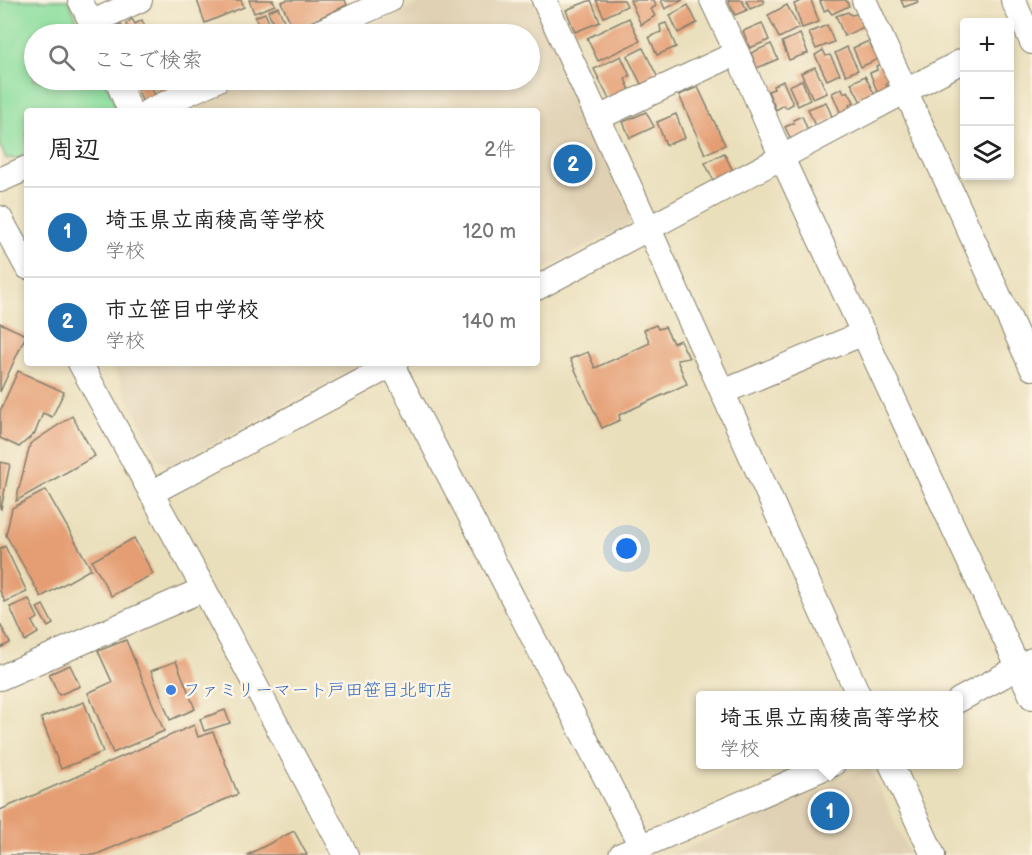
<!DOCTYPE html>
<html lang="ja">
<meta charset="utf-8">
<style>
:root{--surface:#fff;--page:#f2f2f2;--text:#222;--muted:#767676;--line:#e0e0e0;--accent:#1f6fb2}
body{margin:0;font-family:"Balsamiq Sans","Klee One",sans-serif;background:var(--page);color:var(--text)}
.controls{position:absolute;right:18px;top:18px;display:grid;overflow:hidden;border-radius:6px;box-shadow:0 3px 9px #0003}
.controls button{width:54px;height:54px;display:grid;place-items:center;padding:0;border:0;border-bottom:2px solid var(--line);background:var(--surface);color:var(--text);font:30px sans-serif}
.you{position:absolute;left:627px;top:549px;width:21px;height:21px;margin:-15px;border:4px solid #fff;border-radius:50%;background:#1a73e8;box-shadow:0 0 0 9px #1a73e833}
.badge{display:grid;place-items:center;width:39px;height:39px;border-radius:50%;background:var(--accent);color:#fff;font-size:20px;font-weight:700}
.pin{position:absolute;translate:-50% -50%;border:3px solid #fff;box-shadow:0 2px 6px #0006}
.popup{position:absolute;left:696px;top:691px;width:267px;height:78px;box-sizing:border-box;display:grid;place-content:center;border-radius:6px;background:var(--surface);filter:drop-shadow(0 2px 4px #0005);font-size:20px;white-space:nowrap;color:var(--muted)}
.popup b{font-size:22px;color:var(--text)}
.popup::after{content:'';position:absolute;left:50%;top:100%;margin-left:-12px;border:12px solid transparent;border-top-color:var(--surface)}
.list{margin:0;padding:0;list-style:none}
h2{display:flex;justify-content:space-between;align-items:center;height:78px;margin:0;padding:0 24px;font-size:26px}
h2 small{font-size:20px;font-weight:400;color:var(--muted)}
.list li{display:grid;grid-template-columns:39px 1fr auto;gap:18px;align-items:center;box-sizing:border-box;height:90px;padding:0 24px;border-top:2px solid var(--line)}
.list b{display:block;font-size:22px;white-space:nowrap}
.list p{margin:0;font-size:20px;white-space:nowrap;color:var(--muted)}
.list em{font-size:20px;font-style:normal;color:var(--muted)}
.icon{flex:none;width:33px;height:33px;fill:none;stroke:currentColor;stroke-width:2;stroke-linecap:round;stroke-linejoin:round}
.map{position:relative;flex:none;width:1032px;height:855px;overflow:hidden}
.search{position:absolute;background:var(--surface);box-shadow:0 3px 9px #0003;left:24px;top:24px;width:516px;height:66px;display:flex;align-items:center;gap:15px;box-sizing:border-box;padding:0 21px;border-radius:33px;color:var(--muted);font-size:22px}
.panel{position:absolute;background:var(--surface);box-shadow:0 3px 9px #0003;left:24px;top:108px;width:516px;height:258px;border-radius:6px}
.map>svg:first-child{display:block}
.built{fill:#e0d1b4}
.green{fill:#8cde9f;stroke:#547d5e;stroke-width:1.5}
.building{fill:#e59e73}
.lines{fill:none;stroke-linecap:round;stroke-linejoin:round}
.minor-casing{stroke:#837e6c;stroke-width:26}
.minor{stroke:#fff;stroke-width:24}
.shop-dot{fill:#3f7fe0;stroke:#fcf5e5;stroke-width:2}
.labels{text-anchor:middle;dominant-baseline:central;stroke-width:5;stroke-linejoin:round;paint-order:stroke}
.shop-label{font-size:18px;fill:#366cbe;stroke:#fcf5e5;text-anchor:start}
</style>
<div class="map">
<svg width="1032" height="855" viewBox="0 0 1032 855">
<rect width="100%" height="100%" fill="#fcf5e5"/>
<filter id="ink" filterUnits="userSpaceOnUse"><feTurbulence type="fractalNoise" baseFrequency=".0167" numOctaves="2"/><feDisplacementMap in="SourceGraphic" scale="12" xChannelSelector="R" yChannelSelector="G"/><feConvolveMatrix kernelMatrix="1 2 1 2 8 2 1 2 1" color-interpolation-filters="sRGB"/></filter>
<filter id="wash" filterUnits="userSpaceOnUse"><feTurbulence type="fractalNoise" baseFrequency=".008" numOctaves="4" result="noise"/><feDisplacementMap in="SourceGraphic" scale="24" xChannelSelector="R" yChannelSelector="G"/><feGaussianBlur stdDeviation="1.35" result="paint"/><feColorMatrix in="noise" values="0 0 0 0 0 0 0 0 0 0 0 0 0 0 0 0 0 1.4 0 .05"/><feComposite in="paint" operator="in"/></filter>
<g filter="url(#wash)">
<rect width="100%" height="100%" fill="#eadfbb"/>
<!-- built -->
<g class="built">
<path d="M427,0H534L633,217L629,224L537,273V111H185L254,80H530V34H352Z"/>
<path d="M111,363H366L172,465L159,460Z"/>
<path d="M870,767L910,855H671Z"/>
</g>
<!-- green -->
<path class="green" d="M0,0H68L84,34H34V80H105L115,103L113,111H27V154L17,159L6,158L0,146Z"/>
<g id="blocks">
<!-- building -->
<g class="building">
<path d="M197,0H241L244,7L205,23Z"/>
<path d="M249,0H273L275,5L254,13Z"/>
<path d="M287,0H345L347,5L294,30L281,2Z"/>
<path d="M591,0L600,22L575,32L566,10Z"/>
<path d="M596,0H624L627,6L604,17Z"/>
<path d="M630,0H654L656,6L651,9L655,16L641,25Z"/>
<path d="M661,0H683L665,9Z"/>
<path d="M728,0H742L747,10L735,15Z"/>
<path d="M746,0H763L764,3L750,9Z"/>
<path d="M804,0H811L819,22L802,28L794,4Z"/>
<path d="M822,0H846L849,6L832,14L828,9L824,11L820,1Z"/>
<path d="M901,0H917L918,2L904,7Z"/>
<path d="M688,5L697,23L678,33L670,15Z"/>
<path d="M787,5L799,28L779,38L768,15Z"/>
<path d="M278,7L289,32L284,34H278L268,11Z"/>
<path d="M848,12L851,15L858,14L864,27L844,36L836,16Z"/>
<path d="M265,13L274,34H262L255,17Z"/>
<path d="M629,18L640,41L598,61L587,38Z"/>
<path d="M132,19L135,24L142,20L149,34H130L126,24Z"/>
<path d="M666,23L676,47L657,55L649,37L661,32L660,25Z"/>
<path d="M762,23L769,40L750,48L743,31Z"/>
<path d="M121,24L126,34H107L106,32Z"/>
<path d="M827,25L834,42L816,49L809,33Z"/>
<path d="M800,34L808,53L789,60L782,42Z"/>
<path d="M869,41L878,59L861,67L853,48Z"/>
<path d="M771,44L778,59L757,68L751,53Z"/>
<path d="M847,47L858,70L846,75L835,53Z"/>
<path d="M643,48L659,80L643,88L627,56Z"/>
<path d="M823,50L826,56L830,55L840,74L827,80L815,55Z"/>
<path d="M621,56L630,76L625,79L632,95L612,105L594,69Z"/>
<path d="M884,63L891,81L886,84L888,89L878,94L870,73L877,70L876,66Z"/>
<path d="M815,67L827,93L813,99L801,73Z"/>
<path d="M865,76L875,95L861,102L851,83Z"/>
<path d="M143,80H148L156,97L143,103L135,83Z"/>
<path d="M152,80H168L172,90L159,95Z"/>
<path d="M802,80L810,100L798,106L789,86Z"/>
<path d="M783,81L793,104L786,108L784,105L776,110L768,91L774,89L773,86Z"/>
<path d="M698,87L725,145L705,154L679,95Z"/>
<path d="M842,88L844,93L848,91L854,102L849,105L851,109L841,114L832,93Z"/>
<path d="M826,102L833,119L815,126L808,109Z"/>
<path d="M646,112L654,127L630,138L623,122Z"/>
<path d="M676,114L685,138L666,145L657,122Z"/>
<path d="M802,116L809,133L791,140L785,127L794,123L793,120Z"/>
<path d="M724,153L734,173L715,183L705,163Z"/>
<path d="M0,323L26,335L0,392Z"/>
<path d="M656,325L658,329L665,327L673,343L680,340L689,358L677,360L687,384L619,415L620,420L602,428L570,359L588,352L595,368L650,343L644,330Z"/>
<path d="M18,371L64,392L52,417L43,413L35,433L19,447L0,438V411Z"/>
<path d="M72,416L95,456L16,501L30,444Z"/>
<path d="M0,462L10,464L1,509L0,508Z"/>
<path d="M46,490L91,569L41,597L6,535L12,508Z"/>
<path d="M134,538L153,574L111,596L92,561Z"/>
<path d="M5,546L27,592L5,602L0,591V549Z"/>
<path d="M29,599L38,618L32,622L38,633L25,641L10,607Z"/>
<path d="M43,605L53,624L48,627L37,608Z"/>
<path d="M0,624L10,643L0,648Z"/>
<path d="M126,640L164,731L113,753L88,693L112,682L98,651Z"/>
<path d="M176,661L195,709L170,720L151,671Z"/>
<path d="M70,665L80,686L59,695L49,674Z"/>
<path d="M84,702L103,752L61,769L41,718Z"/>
<path d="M225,710L230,723L204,731L200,719Z"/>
<path d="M194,725L198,737L213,732L238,794L95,855H0V810Z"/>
<path d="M294,831L307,855H247Z"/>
</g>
</g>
</g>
<g filter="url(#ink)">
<use href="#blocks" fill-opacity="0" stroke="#837e6c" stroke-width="1.5"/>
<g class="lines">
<!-- minor casing -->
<g class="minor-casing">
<g id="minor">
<path d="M80,0L97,34"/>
<path d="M544,0L649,229L859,696"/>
<path d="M712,0L737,53L782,158L1032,697"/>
<path d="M864,0L1032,368"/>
<path d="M1013,0L1032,42"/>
<path d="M91,23L140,0"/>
<path d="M315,34L390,0"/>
<path d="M117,80L130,111"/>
<path d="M149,111L217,80"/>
<path d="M598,118L737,53"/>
<path d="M0,180L27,168"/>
<path d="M0,218L27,267"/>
<path d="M537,288L964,60"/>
<path d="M80,363L204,589L346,855"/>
<path d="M392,365L641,846"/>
<path d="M723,392L864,333"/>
<path d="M151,493L396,363"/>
<path d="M0,678L204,589"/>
<path d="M959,700L1032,660"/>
<path d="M891,764L933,855"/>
<path d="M621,855L833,764"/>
</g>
</g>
<!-- minor -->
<use href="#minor" class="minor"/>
</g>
</g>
<!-- markers -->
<circle class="shop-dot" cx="171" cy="690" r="6"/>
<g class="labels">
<!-- shop labels -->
<g class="shop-label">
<text x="183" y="690">ファミリーマート戸田笹目北町店</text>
</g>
</g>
</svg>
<div class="controls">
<button>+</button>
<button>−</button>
<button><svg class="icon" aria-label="layers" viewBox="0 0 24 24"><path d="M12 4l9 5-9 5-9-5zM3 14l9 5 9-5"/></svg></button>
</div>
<div class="you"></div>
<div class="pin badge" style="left:830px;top:811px">1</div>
<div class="popup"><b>埼玉県立南稜高等学校</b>学校</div>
<div class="pin badge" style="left:573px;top:164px">2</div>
<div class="search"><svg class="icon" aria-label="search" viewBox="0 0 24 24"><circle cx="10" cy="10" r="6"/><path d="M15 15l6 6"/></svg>ここで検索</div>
<section class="panel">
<h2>周辺<small>2件</small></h2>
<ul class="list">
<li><span class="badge">1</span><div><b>埼玉県立南稜高等学校</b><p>学校</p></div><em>120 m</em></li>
<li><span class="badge">2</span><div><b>市立笹目中学校</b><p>学校</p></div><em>140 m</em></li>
</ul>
</section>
</div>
